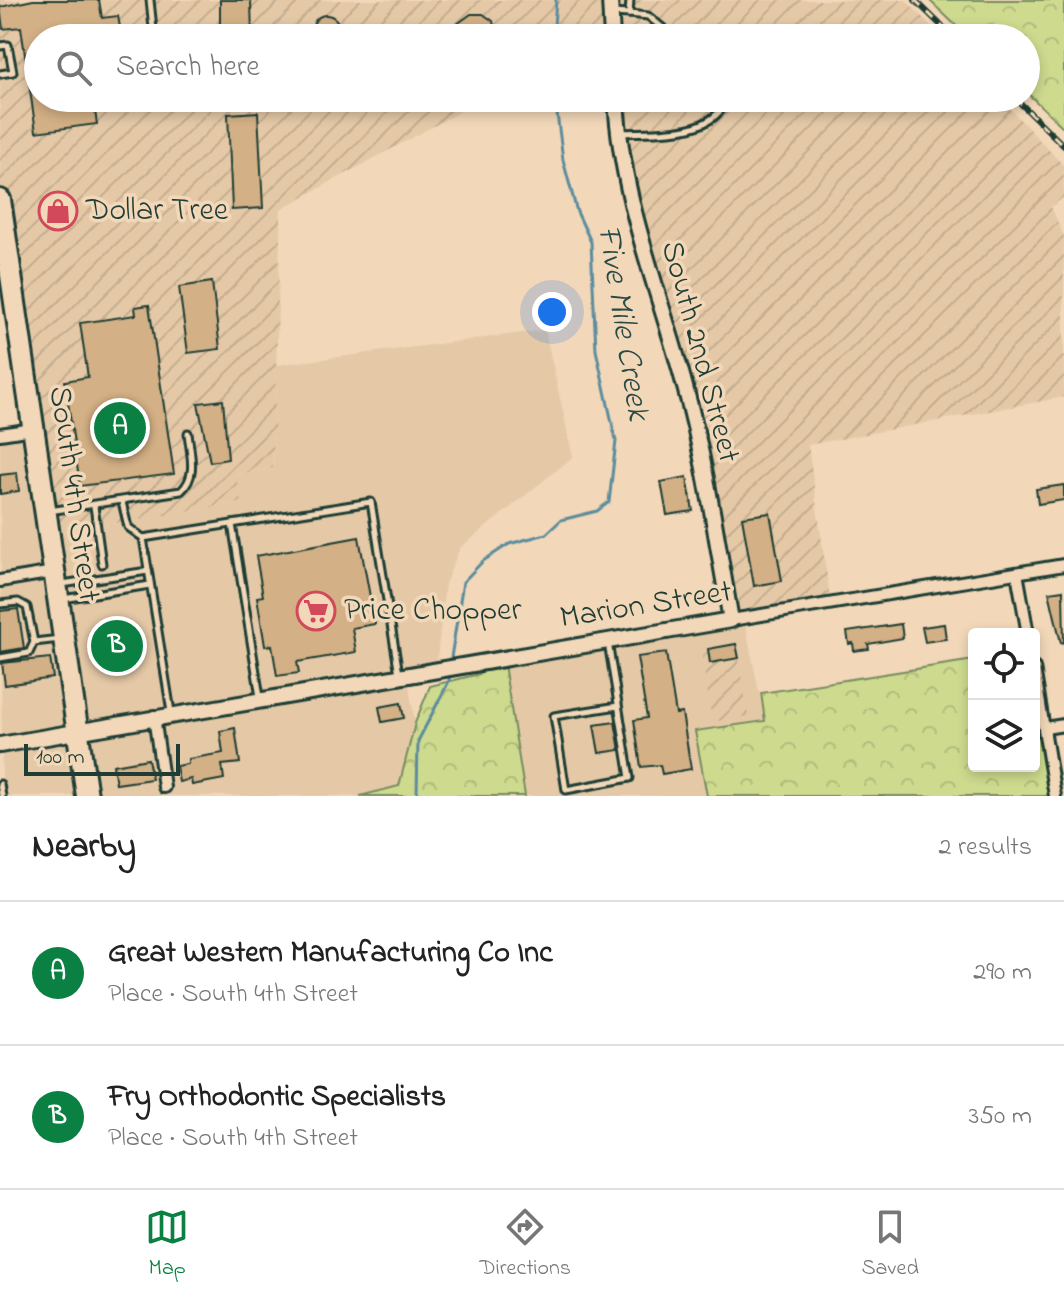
<!DOCTYPE html>
<meta charset="utf-8">
<style>
:root{--surface:#fff;--page:#f2f2f2;--text:#222;--muted:#767676;--line:#e0e0e0;--accent:#0b8043}
body{margin:0;font-family:"Indie Flower",sans-serif;background:var(--page);color:var(--text)}
.controls{position:absolute;right:24px;bottom:24px;display:grid;overflow:hidden;border-radius:8px;box-shadow:0 4px 12px #0003}
.controls button{width:72px;height:72px;display:grid;place-items:center;padding:0;border:0;border-bottom:2px solid var(--line);background:var(--surface);color:var(--text);font:40px sans-serif}
.scale{position:absolute;left:24px;bottom:20px;width:156px;box-sizing:border-box;padding-left:8px;border:4px solid #1f3d34;border-top:0;font-size:22px;line-height:28px;white-space:nowrap;color:#1f3d34;-webkit-text-stroke:6px #f2d8b9;paint-order:stroke}
.you{position:absolute;left:552px;top:312px;width:28px;height:28px;margin:-20px;border:6px solid #fff;border-radius:50%;background:#1a73e8;box-shadow:0 0 0 12px #1a73e833}
.badge{display:grid;place-items:center;width:52px;height:52px;border-radius:50%;background:var(--accent);color:#fff;font-size:26px;font-weight:700}
.pin{position:absolute;translate:-50% -50%;border:4px solid #fff;box-shadow:0 2px 8px #0006}
.list{margin:0;padding:0;list-style:none}
h2{display:flex;justify-content:space-between;align-items:center;height:104px;margin:0;padding:0 32px;font-size:34px}
h2 small{font-size:26px;font-weight:400;color:var(--muted)}
.list li{display:grid;grid-template-columns:52px 1fr auto;gap:24px;align-items:center;box-sizing:border-box;height:144px;padding:0 32px;border-top:2px solid var(--line)}
.list b{display:block;font-size:30px;white-space:nowrap}
.list p{margin:0;font-size:26px;white-space:nowrap;color:var(--muted)}
.list em{font-size:26px;font-style:normal;color:var(--muted)}
.icon{flex:none;width:44px;height:44px;fill:none;stroke:currentColor;stroke-width:2;stroke-linecap:round;stroke-linejoin:round}
.map{position:relative;flex:none;width:1064px;height:796px;overflow:hidden}
.search{position:absolute;background:var(--surface);box-shadow:0 4px 12px #0003;left:24px;right:24px;top:24px;height:88px;display:flex;align-items:center;gap:20px;box-sizing:border-box;padding:0 28px;border-radius:44px;color:var(--muted);font-size:30px}
.sheet{height:392px;background:var(--surface)}
nav{display:flex;justify-content:space-around;align-items:center;box-sizing:border-box;height:112px;border-top:2px solid var(--line);background:var(--surface);font-size:22px;color:var(--muted)}
nav a{display:grid;justify-items:center;gap:4px}
nav .on{color:var(--accent)}
.map>svg:first-child{display:block}
.built{fill:#e5c9a7}
.industrial{fill:url(#industrial-furrows)}
.forest{fill:url(#forest-crowns);stroke:#768c61;stroke-width:2}
.lines{fill:none;stroke-linecap:round;stroke-linejoin:round}
.stream{stroke:#5b8c9d;stroke-width:3}
.building{fill:#d3b085;stroke:#1f3d34;stroke-width:2}
.lane-casing{stroke:#1f3d34;stroke-width:11}
.street-casing{stroke:#1f3d34;stroke-width:16}
.secondary-casing{stroke:#1f3d34;stroke-width:20}
.highway-casing{stroke:#1f3d34;stroke-width:26}
.lane{stroke:#f2d8b9;stroke-width:5}
.street{stroke:#f2d8b9;stroke-width:10}
.secondary{stroke:#f2d8b9;stroke-width:14}
.highway{stroke:#f2d8b9;stroke-width:20}
.rail-casing{stroke:#1f3d34;stroke-width:6}
.rail{stroke:#f2d8b9;stroke-width:3;stroke-dasharray:9;stroke-linecap:butt}
.labels{text-anchor:middle;dominant-baseline:central;stroke-width:7;stroke-linejoin:round;paint-order:stroke}
.poi-label{font-size:32px;fill:#1f3d34;stroke:#f2d8b9;text-anchor:start}
.street-label{font-size:32px;fill:#1f3d34;stroke:#f2d8b9}
.water-label{font-size:34px;font-style:italic;fill:#294a46;stroke:#f2d8b9}
</style>
<div class="map">
<svg width="1064" height="796" viewBox="0 0 1064 796">
<defs>
<pattern id="industrial-furrows" width="10" height="10" patternUnits="userSpaceOnUse" patternTransform="scale(2)"><rect width="10" height="10" fill="#e5c9a7"/><path d="M-1 1l2-2M0 10L10 0M9 11l2-2" fill="none" stroke="#c4ae90"/></pattern>
<pattern id="forest-crowns" width="20" height="18" patternUnits="userSpaceOnUse" patternTransform="scale(2)"><rect width="20" height="18" fill="#ceda8e"/><path d="M2 6a3 3 0 1 1 6 0M12 15a3 3 0 1 1 6 0" fill="none" stroke="#b0bc7b"/></pattern>
</defs>
<rect width="100%" height="100%" fill="#f2d8b9"/>
<filter id="ink" filterUnits="userSpaceOnUse"><feTurbulence type="fractalNoise" baseFrequency=".0125" numOctaves="2"/><feDisplacementMap in="SourceGraphic" scale="16" xChannelSelector="R" yChannelSelector="G"/><feConvolveMatrix kernelMatrix="1 2 1 2 8 2 1 2 1" color-interpolation-filters="sRGB"/></filter>
<g filter="url(#ink)">
<!-- built -->
<g class="built">
<path d="M545,330L573,457L460,548L445,584L436,669L407,674L415,723L399,786L360,796H2L0,434L33,429L49,534L240,503L236,474L273,468L276,365Z"/>
<path d="M744,618L765,720L695,732L707,796H525L503,658Z"/>
</g>
<!-- industrial -->
<g class="industrial">
<path d="M0,0H906L942,38H613L611,29L596,38H38V98H485L281,209L273,468L236,474L241,503L49,534L0,200Z"/>
<path d="M616,98H1000L1064,166V197L1051,207L1064,236V397L808,445L831,604L731,620L707,487L634,223Z"/>
<path d="M708,649L711,662L739,658L748,716L712,722L701,650Z"/>
</g>
<!-- forest -->
<g class="forest">
<path d="M929,0H1064V128L1026,92V38H969Z"/>
<path d="M503,658L525,796H360L399,786L415,723L430,686L479,674Z"/>
<path d="M974,660V766H1034V668L1055,796H707L695,731L765,721L761,693Z"/>
</g>
<g class="lines">
<!-- stream -->
<g class="stream">
<path d="M553,38L556,0"/>
<path d="M450,664L463,582L483,561L509,544L546,534L561,520L597,511L609,502L616,441L596,350L591,242L577,212L563,160L555,98"/>
<path d="M417,796L418,741L449,681L450,671"/>
</g>
</g>
<!-- building -->
<g class="building">
<path d="M33,0H99L102,18L118,16L122,38H38V98H93L97,124L36,132L21,27L3,29L0,7Z"/>
<path d="M220,0H251L252,38H220Z"/>
<path d="M471,14H483L493,21L496,38H455L457,24Z"/>
<circle cx="326" cy="28" r="13"/>
<path d="M258,112L263,208L232,210L228,114Z"/>
<path d="M212,282L220,349L188,353L179,287Z"/>
<path d="M149,305L174,474L80,486L65,381L88,377L80,323L136,315L135,307Z"/>
<path d="M223,400L228,459L210,462L198,403Z"/>
<path d="M17,473L19,491L0,494V475Z"/>
<path d="M687,477L693,511L667,515L661,482Z"/>
<path d="M1064,485V500L1038,504L1036,489Z"/>
<path d="M770,513L782,581L754,586L742,517Z"/>
<path d="M359,537L375,624L352,628L356,652L297,662L299,673L277,676L272,645L265,646L257,597L263,596L256,556Z"/>
<path d="M1063,590L1064,642L1061,643L1049,592Z"/>
<path d="M18,609L24,648L0,652V611Z"/>
<path d="M901,624L903,638L868,644L869,649L854,651L853,643L849,644L847,632Z"/>
<path d="M944,624L946,639L925,642L922,627Z"/>
<path d="M131,625L137,662L104,667L98,631Z"/>
<path d="M736,644L739,658L710,663L708,649Z"/>
<path d="M666,653L676,714L682,713L691,769L662,774L660,765L641,767L634,720L647,718L637,657Z"/>
<path d="M50,658L53,678L5,685L2,663Z"/>
<path d="M401,703L404,718L382,722L379,707Z"/>
<path d="M615,722L620,750L599,753L594,725Z"/>
<path d="M235,728L240,763L222,765L224,779L192,785L191,779L179,782L176,766L188,764V759L223,753L220,731Z"/>
<path d="M148,759L152,779L116,784L113,765Z"/>
</g>
<g class="lines">
<!-- lane casing -->
<g class="lane-casing">
<g id="lane">
<path d="M150,0L154,38"/>
<path d="M612,13L629,14L630,0"/>
<path d="M629,14L648,16L675,38"/>
<path d="M0,46L8,45L13,72L0,74"/>
<path d="M619,133C654,131 714,138 727,98"/>
<path d="M122,502L128,527L143,538"/>
<path d="M94,506L102,564"/>
<path d="M49,511L181,491C198,476 190,453 188,433"/>
<path d="M232,524L260,697"/>
<path d="M62,584L148,571"/>
<path d="M63,599L150,585"/>
<path d="M0,604L18,602L27,607L34,642"/>
<path d="M608,642L630,778L566,790L554,716L618,706"/>
<path d="M0,658L29,653L34,642L60,639"/>
<path d="M171,712L143,538L371,502L399,674"/>
<path d="M0,784L2,796"/>
</g>
</g>
<!-- street casing -->
<g class="street-casing">
<g id="street">
<path d="M0,434L33,429"/>
<path d="M1017,573L1028,634"/>
<path d="M0,581L54,572"/>
<path d="M731,620L1064,565"/>
<path d="M1034,668L1055,796"/>
<path d="M154,716L164,787"/>
<path d="M1045,728L1064,725"/>
</g>
</g>
<!-- secondary casing -->
<g class="secondary-casing">
<g id="secondary">
<path d="M610,0L612,38"/>
<path d="M0,745L731,620C717,543 706,463 685,387C659,290 621,199 616,98"/>
</g>
</g>
<!-- highway casing -->
<g class="highway-casing">
<path id="highway" d="M0,200L87,796"/>
</g>
<!-- lane -->
<use href="#lane" class="lane"/>
<!-- street -->
<use href="#street" class="street"/>
<!-- secondary -->
<use href="#secondary" class="secondary"/>
<!-- highway -->
<use href="#highway" class="highway"/>
<!-- rail casing -->
<g class="rail-casing">
<g id="rail">
<path d="M915,0L954,38"/>
<path d="M1015,98L1064,146"/>
</g>
</g>
<!-- rail -->
<use href="#rail" class="rail"/>
</g>
</g>
<!-- icons -->
<defs>
<g id="shop-ring" transform="scale(2)"><circle r="9.5" fill="#f2d8b9" stroke="#d1495b" stroke-width="1.5"/><path d="M-5-2.5h2.3a2.7 3.5 0 0 1 5.4 0H5L5.5 6h-11ZM-1.5-2.5h3a1.5 2.3 0 0 0-3 0Z" fill="#d1495b"/></g>
<g id="supermarket-ring" transform="scale(2)"><circle r="9.5" fill="#f2d8b9" stroke="#d1495b" stroke-width="1.5"/><path d="M-6-5.5h2.5l.6 2H6L4.5 2H-2.5L-4.4-4H-6ZM-1.5 3.2a1.3 1.3 0 1 0 .1 0ZM3 3.2a1.3 1.3 0 1 0 .1 0Z" fill="#d1495b"/></g>
</defs>
<g fill-rule="evenodd">
<use href="#shop-ring" x="58" y="211"/>
<use href="#supermarket-ring" x="316" y="611"/>
</g>
<g class="labels">
<!-- poi labels -->
<g class="poi-label">
<text x="86" y="211">Dollar Tree</text>
<text x="344" y="611">Price Chopper</text>
</g>
<!-- street labels -->
<g class="street-label">
<text transform="translate(699 352) rotate(75)">South 2nd Street</text>
<text transform="translate(73 494) rotate(82)">South 4th Street</text>
<text transform="translate(646 606) rotate(-9)">Marion Street</text>
</g>
<!-- water labels -->
<g class="water-label">
<text transform="translate(622 323) rotate(81)">Five Mile Creek</text>
</g>
</g>
</svg>
<div class="controls">
<button><svg class="icon" aria-label="locate" viewBox="0 0 24 24"><circle cx="12" cy="12" r="6"/><path d="M12 2v4M12 18v4M2 12h4M18 12h4"/></svg></button>
<button><svg class="icon" aria-label="layers" viewBox="0 0 24 24"><path d="M12 4l9 5-9 5-9-5zM3 14l9 5 9-5"/></svg></button>
</div>
<div class="scale">100 m</div>
<div class="you"></div>
<div class="pin badge" style="left:120px;top:428px">A</div>
<div class="pin badge" style="left:117px;top:646px">B</div>
<div class="search"><svg class="icon" aria-label="search" viewBox="0 0 24 24"><circle cx="10" cy="10" r="6"/><path d="M15 15l6 6"/></svg>Search here</div>
</div>
<section class="sheet">
<h2>Nearby<small>2 results</small></h2>
<ul class="list">
<li><span class="badge">A</span><div><b>Great Western Manufacturing Co Inc</b><p>Place · South 4th Street</p></div><em>290 m</em></li>
<li><span class="badge">B</span><div><b>Fry Orthodontic Specialists</b><p>Place · South 4th Street</p></div><em>350 m</em></li>
</ul>
</section>
<nav>
<a class="on"><svg class="icon" aria-label="map" viewBox="0 0 24 24"><path d="M3 6l6-2 6 2 6-2v14l-6 2-6-2-6 2zM9 4v14M15 6v14"/></svg>Map</a>
<a><svg class="icon" aria-label="directions" viewBox="0 0 24 24"><path d="M12 3l9 9-9 9-9-9zM9 14v-3h6M13 9l2 2-2 2"/></svg>Directions</a>
<a><svg class="icon" aria-label="saved" viewBox="0 0 24 24"><path d="M7 4h10v16l-5-4-5 4z"/></svg>Saved</a>
</nav>
